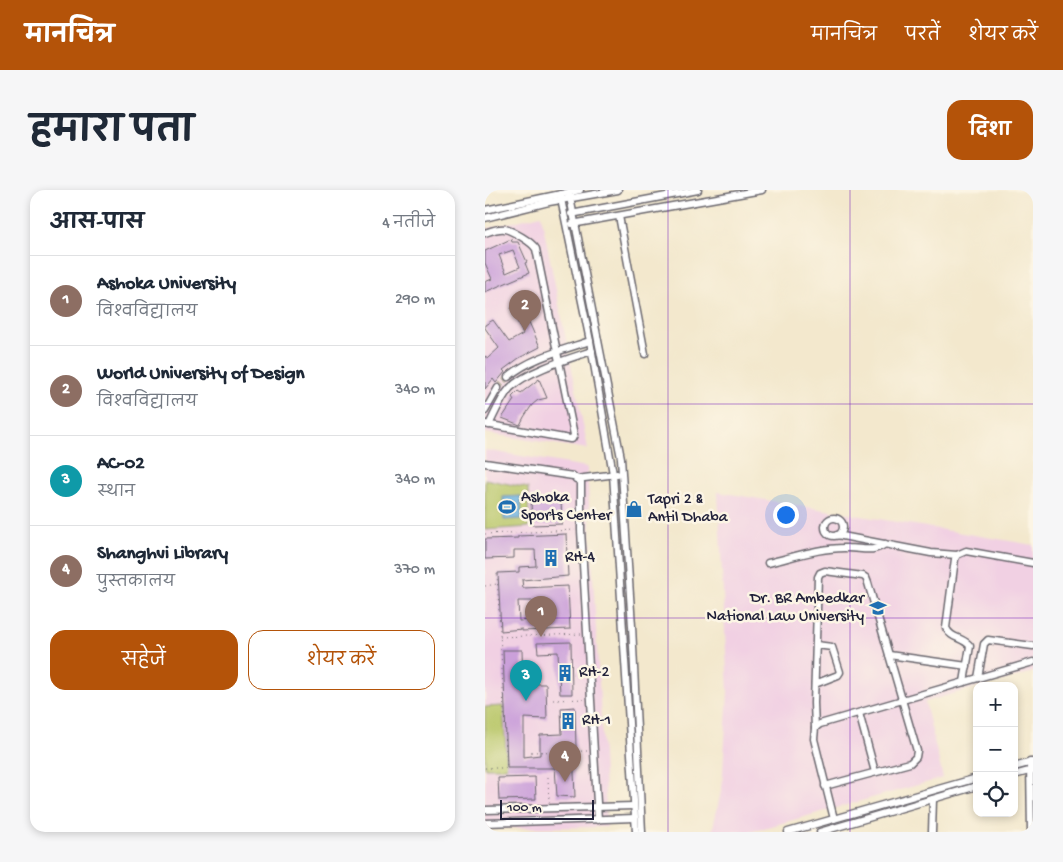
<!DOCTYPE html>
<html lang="hi">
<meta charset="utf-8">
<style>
:root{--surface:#fff;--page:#f6f6f7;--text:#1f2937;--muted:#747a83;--line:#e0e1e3;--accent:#b45309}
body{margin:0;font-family:"Gochi Hand","Playpen Sans Deva",sans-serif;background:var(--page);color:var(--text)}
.controls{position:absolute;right:15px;bottom:15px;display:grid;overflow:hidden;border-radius:10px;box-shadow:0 2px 8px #0003}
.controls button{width:45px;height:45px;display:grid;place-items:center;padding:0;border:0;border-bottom:1px solid var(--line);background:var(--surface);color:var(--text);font:25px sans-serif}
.scale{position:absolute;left:15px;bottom:12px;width:94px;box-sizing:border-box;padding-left:5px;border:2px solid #22223b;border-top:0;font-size:14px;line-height:18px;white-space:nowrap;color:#22223b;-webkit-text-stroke:4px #fcf5e5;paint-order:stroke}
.you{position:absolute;left:300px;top:324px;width:18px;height:18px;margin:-12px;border:4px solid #fff;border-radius:50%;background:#1a73e8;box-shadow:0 0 0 8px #1a73e833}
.badge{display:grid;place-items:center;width:32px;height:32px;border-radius:50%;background:var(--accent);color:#fff;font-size:16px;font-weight:700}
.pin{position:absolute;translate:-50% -41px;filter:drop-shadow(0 1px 2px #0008)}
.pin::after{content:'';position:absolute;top:26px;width:18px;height:15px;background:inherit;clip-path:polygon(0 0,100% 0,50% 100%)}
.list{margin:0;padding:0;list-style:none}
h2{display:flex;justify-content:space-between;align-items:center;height:65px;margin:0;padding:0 20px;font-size:21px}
h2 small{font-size:16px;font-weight:400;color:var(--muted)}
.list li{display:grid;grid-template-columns:32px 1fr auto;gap:15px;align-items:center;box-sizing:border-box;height:90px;padding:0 20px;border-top:1px solid var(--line)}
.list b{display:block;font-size:19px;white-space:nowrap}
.list p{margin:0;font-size:16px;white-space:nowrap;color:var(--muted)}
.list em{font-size:16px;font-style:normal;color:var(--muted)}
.actions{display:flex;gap:10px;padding:15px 20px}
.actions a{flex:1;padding:11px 0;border:1px solid var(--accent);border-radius:15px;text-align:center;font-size:18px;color:var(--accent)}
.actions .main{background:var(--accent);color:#fff}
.icon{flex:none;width:28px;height:28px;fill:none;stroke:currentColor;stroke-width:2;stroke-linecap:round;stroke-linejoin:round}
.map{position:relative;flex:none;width:548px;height:642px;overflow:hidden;border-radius:15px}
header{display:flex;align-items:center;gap:30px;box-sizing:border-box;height:70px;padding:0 25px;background:var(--accent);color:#fff}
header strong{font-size:24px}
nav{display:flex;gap:28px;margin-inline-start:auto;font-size:18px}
.intro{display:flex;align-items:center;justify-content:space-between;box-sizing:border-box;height:120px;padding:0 30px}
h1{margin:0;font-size:35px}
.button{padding:12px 22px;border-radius:15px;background:var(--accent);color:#fff;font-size:18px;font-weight:700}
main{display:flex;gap:30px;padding:0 30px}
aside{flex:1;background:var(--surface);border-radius:15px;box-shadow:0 2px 8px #0003}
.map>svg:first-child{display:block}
.built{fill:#f1d0e3}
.green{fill:#b8c668;stroke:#6d7452}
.water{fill:#69b1e0;stroke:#466a8e}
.building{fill:#cba0da;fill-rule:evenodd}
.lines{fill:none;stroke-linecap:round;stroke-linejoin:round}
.minor-tunnel{stroke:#c9c0b0;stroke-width:6;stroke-dasharray:6 3;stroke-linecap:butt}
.minor-casing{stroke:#6b676e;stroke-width:9}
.path{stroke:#6b676e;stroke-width:1;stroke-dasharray:1 4;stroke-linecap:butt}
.minor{stroke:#fff;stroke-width:6}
.grid{fill:none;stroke:#7b2cbf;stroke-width:1;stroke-opacity:0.55}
.labels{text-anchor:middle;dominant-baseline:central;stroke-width:5;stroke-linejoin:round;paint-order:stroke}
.poi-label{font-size:16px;fill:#22223b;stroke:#fcf5e5;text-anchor:start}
</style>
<header>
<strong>मानचित्र</strong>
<nav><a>मानचित्र</a><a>परतें</a><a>शेयर करें</a></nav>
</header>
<div class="intro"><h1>हमारा पता</h1><a class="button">दिशा</a></div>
<main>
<aside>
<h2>आस-पास<small>4 नतीजे</small></h2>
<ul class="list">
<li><span class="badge" style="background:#8d6e63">1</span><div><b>Ashoka University</b><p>विश्वविद्यालय</p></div><em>290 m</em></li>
<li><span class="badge" style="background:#8d6e63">2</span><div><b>World University of Design</b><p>विश्वविद्यालय</p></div><em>340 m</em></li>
<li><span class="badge" style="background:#0f9aa8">3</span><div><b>AC-02</b><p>स्थान</p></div><em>340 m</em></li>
<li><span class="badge" style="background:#8d6e63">4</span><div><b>Shanghvi Library</b><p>पुस्तकालय</p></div><em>370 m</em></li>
</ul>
<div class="actions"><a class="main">सहेजें</a><a>शेयर करें</a></div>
</aside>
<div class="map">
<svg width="548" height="642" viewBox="0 0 548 642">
<rect width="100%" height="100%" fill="#fcf5e5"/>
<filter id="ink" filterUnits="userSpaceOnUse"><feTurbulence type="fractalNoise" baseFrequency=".02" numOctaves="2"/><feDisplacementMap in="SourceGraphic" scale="10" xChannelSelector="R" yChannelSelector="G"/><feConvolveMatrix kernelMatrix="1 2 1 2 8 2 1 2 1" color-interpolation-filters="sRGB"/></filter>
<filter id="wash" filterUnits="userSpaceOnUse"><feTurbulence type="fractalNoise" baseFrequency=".0096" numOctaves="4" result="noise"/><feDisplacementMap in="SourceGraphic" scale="20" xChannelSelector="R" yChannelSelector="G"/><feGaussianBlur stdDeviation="1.12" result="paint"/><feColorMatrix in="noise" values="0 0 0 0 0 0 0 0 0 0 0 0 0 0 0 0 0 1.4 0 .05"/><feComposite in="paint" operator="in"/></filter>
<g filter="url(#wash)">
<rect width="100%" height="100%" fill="#f3e8cd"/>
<!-- built -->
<g class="built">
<path d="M56,25L103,259L0,243V39Z"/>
<path d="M0,260L102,277L122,637L0,638Z"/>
<path d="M233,302L548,355V482L498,496H492V497L440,512L458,588L265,642H227L237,597L243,502Z"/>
</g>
<!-- green -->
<g class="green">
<path d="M0,289L43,298L44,337L0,340Z"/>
<path d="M18,516L22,578H0V517Z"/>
</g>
<!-- water -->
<path class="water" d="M36,306L37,329L19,330L18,307Z"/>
<g id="blocks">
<!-- building -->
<g class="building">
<path d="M26,49L27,52H33L42,72L40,73L44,83L0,102V92L7,89L0,73V61ZM28,60L35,77L21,83L14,65Z"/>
<path d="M36,114L55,157L34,168L18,180L20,182L11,193L8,189L0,199V166L3,168L14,158L0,138V135L8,130L24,152L38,144L26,118Z"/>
<path d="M54,189L62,208L53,210L47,215L39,227L35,235L17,228L29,210L27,207L33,201L36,203Z"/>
<path d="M76,310L77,334L47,335L46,311Z"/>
<path d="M81,344L83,386L37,390L38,398L83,396L85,439L37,441V439L16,441L13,383L34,382V377L51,376L50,360H29V368L0,369V349L33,348V346ZM33,411H55L56,429L34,431Z"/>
<path d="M86,452L87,504H75L73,462L53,463L52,453Z"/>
<path d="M18,460H37L38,494H61L62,529L39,528V567L55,565V545L77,544L76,518L90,517L91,558H88L90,607L72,606L70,578H22Z"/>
<path d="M50,587L51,609L14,610L13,588Z"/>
</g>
</g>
</g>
<g filter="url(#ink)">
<use href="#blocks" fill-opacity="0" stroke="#6b676e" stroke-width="1"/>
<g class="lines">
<!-- minor-tunnel -->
<path class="minor-tunnel" d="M13,198L23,187"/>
<!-- minor casing -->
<g class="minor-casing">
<g id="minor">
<path d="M84,2L136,268L147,436L157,642"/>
<path d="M75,4L105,151L128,284L151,642"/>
<path d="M0,20L95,0"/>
<path d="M86,24L213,0"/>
<path d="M134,26L160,164"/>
<path d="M0,28L64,12L133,0"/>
<path d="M87,34L277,0"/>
<path d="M0,43C6,41 13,38 20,39C28,41 47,52 51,59L89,245L87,249H85L0,234"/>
<path d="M23,187C45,168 78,160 105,151"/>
<path d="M0,221L13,198"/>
<path d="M4,235C10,223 16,208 25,198C42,181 83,169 107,161"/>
<path d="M0,273L88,286L96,292V340L113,630"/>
<path d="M91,289L132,284"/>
<circle cx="349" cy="337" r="9"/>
<path d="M352,345L446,363L472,365"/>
<path d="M283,373C309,367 336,357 363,358C377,358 388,363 400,354"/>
<path d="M404,465L482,476"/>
<path d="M493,488L499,454L503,450L548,456"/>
<path d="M479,492L485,456C478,447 466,449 461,438L470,369L472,365L481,361L548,373"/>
<path d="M330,494L353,485L355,482L347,457L331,455"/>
<path d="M374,523L390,582"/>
<path d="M330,538L329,513L333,387L335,383L340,381L378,386L381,388L383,393L432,561L431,567L425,573L340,596"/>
<path d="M545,572L546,642"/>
<path d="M529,577L547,572"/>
<path d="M529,585L548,580"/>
<path d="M0,620L149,616"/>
<path d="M349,629L329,549L330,538L335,534L548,472"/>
<path d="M0,633L150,628"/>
<path d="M303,642L492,588"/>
<path d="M335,642L492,596"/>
<path d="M447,642L448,609"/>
</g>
</g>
<!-- path -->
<g class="path">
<path d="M0,344L90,340"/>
<path d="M0,396L12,394"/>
<path d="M15,447L96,444"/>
<path d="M68,510L100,509"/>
<path d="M46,562L103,561"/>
<path d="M0,578H22L12,384"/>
<path d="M63,587L64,613"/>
</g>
<!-- minor -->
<use href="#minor" class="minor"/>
</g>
</g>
<!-- grid -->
<path class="grid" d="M183,0V642M365,0V642M0,214H548M0,428H548"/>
<!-- icons -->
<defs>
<g id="stadium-bare" transform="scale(1.35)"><path d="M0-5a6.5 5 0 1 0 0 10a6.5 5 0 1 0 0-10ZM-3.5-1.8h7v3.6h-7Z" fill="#1f6fb2" stroke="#fcf5e5" stroke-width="2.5" paint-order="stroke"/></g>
<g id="shop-bare" transform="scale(1.35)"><path d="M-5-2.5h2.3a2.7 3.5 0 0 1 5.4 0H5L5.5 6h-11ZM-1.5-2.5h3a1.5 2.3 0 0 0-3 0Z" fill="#1f6fb2" stroke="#fcf5e5" stroke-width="2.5" paint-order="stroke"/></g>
<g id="building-bare" transform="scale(1.35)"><path d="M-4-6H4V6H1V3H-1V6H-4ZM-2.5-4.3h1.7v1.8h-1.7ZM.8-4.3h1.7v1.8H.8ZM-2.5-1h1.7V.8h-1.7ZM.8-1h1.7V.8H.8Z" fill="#1f6fb2" stroke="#fcf5e5" stroke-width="2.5" paint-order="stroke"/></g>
<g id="university-bare" transform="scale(1.35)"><path d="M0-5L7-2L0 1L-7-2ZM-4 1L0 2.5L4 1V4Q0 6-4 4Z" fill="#1f6fb2" stroke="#fcf5e5" stroke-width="2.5" paint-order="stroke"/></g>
</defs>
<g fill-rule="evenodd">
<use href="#stadium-bare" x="22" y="317"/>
<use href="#shop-bare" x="149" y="319"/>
<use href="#building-bare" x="66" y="368"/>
<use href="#university-bare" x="393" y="418"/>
<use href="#building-bare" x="80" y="483"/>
<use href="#building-bare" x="83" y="531"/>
</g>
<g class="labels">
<!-- poi labels -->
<g class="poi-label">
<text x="36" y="308">Ashoka<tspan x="36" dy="18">Sports Center</tspan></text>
<text x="163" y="310">Tapri 2 &amp;<tspan x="163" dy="18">Antil Dhaba</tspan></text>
<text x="80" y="368">RH-4</text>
<text x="379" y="409" text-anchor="end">Dr. BR Ambedkar<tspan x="379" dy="18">National Law University</tspan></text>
<text x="94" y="483">RH-2</text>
<text x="97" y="531">RH-1</text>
</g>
</g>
</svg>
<div class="controls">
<button>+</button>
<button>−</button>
<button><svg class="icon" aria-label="locate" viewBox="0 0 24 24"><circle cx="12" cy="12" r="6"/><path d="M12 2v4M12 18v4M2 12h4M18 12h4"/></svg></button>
</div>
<div class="scale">100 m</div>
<div class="you"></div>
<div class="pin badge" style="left:56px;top:447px;background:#8d6e63">1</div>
<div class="pin badge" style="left:40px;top:141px;background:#8d6e63">2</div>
<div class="pin badge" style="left:41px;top:511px;background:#0f9aa8">3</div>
<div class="pin badge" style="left:80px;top:592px;background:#8d6e63">4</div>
</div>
</main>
